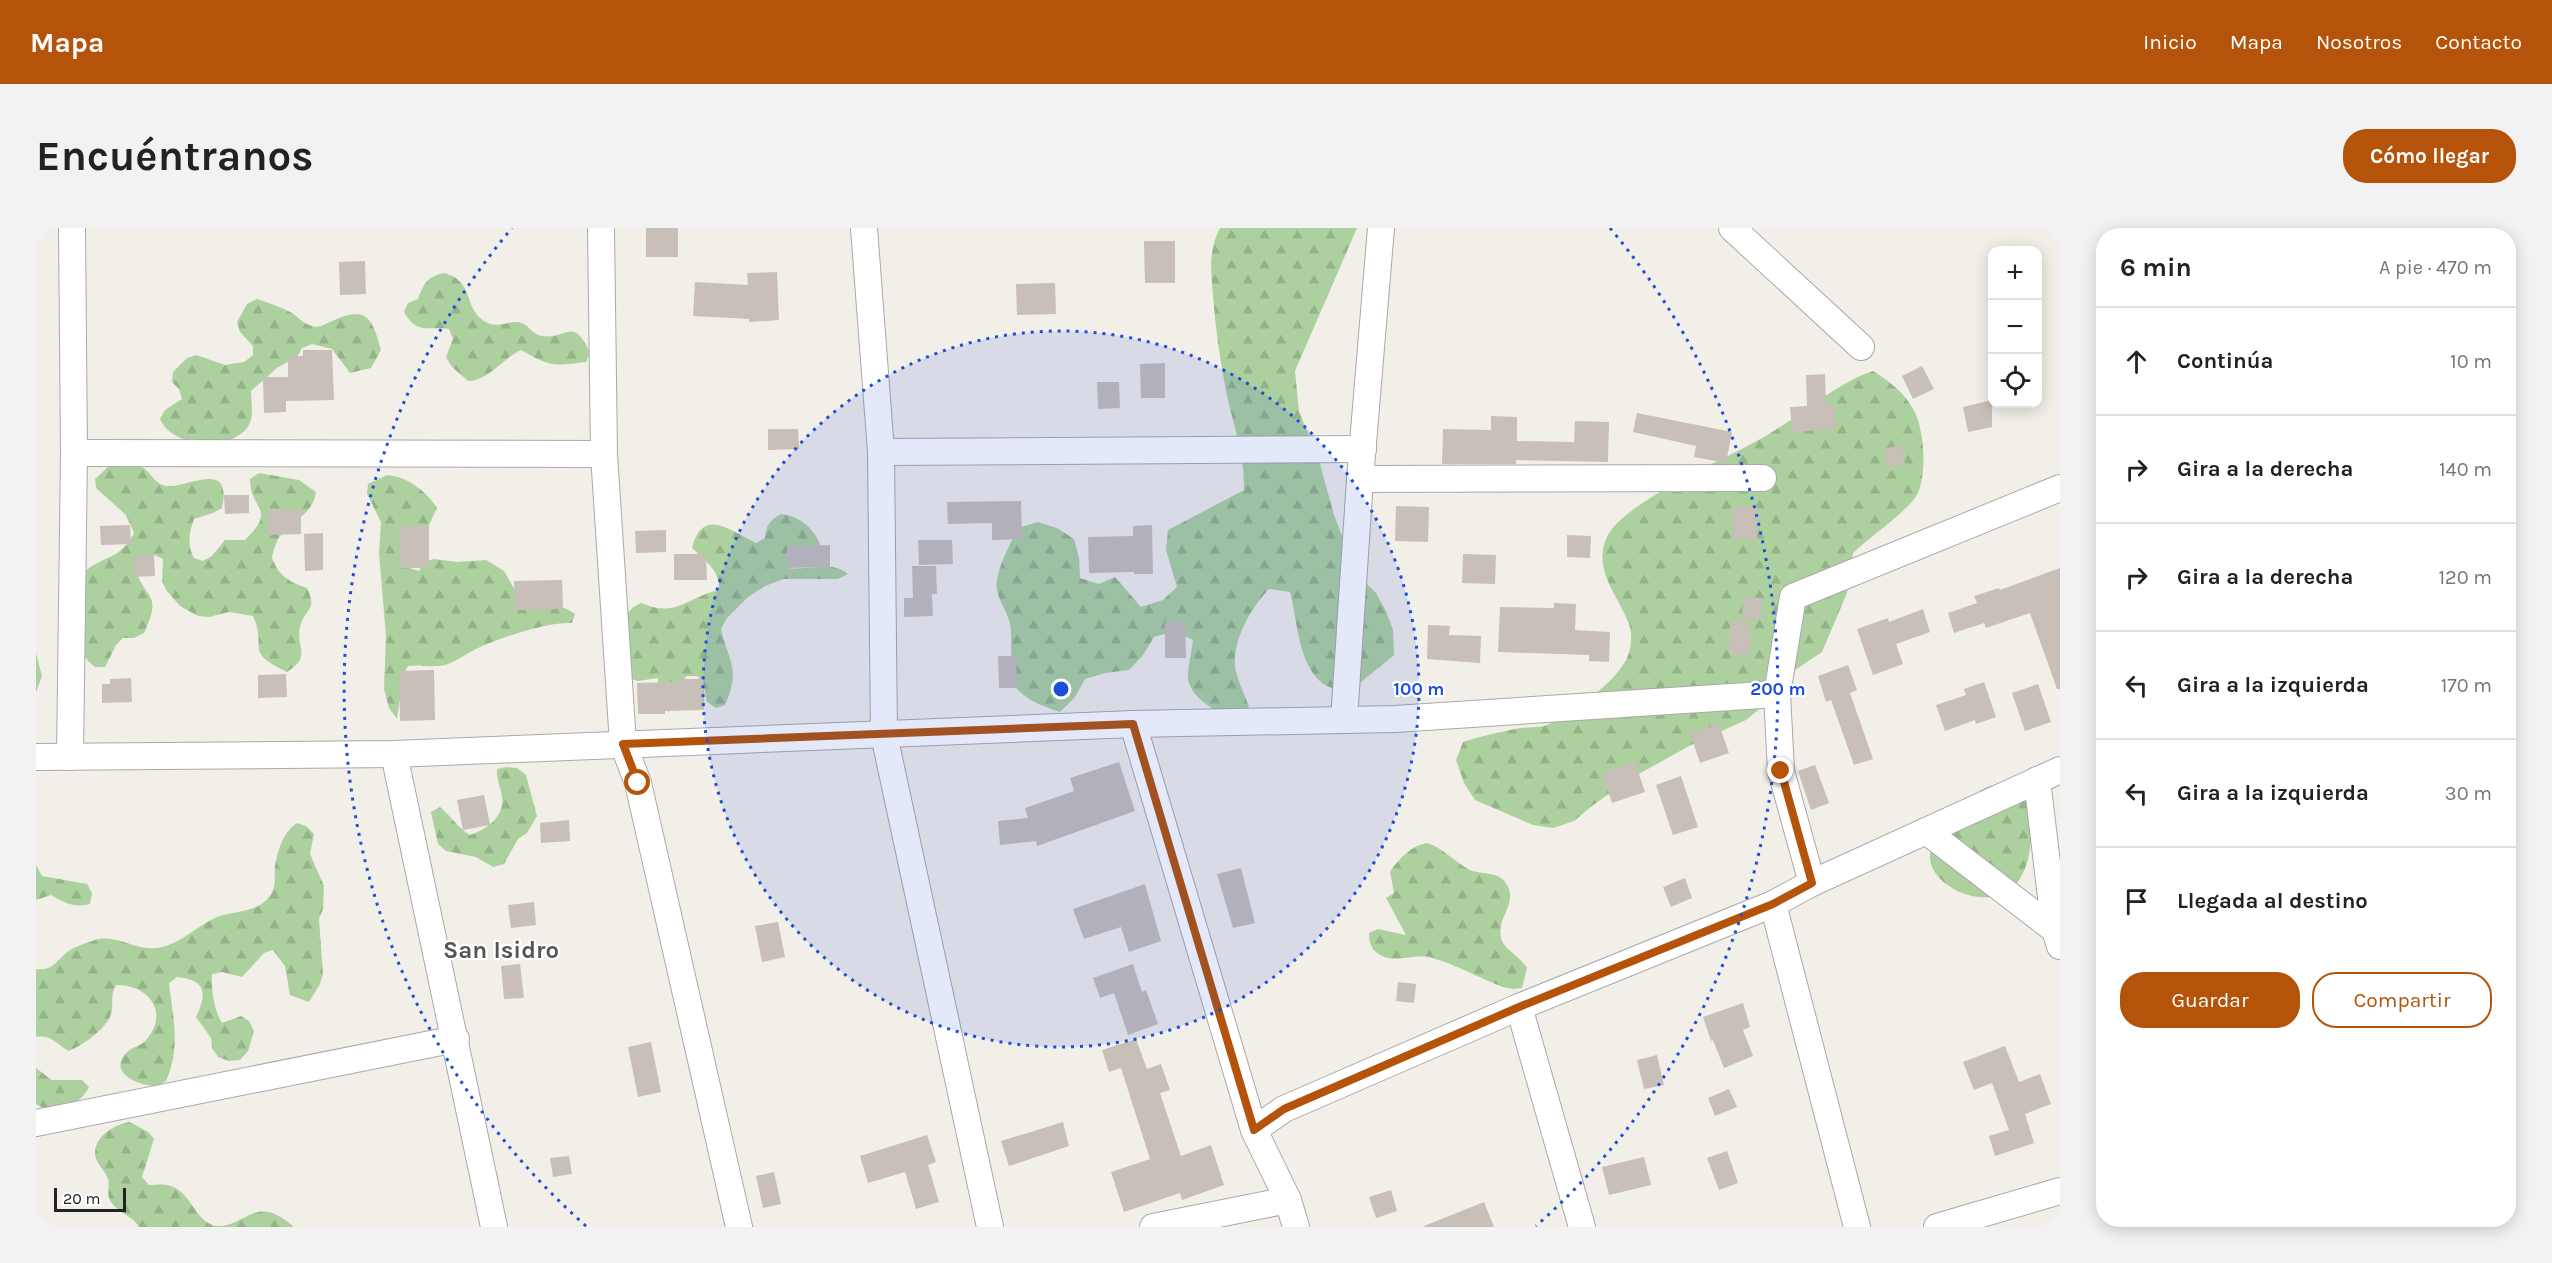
<!DOCTYPE html>
<html lang="es">
<meta charset="utf-8">
<style>
:root{--surface:#fff;--page:#f2f2f2;--text:#222;--muted:#767676;--line:#e0e0e0;--accent:#b45309}
body{margin:0;font-family:Karla,sans-serif;background:var(--page);color:var(--text)}
.controls{position:absolute;right:18px;top:18px;display:grid;overflow:hidden;border-radius:12px;box-shadow:0 3px 15px #0003}
.controls button{width:54px;height:54px;display:grid;place-items:center;padding:0;border:0;border-bottom:2px solid var(--line);background:var(--surface);color:var(--text);font:30px sans-serif}
.scale{position:absolute;left:18px;bottom:15px;width:72px;box-sizing:border-box;padding-left:6px;border:3px solid #222;border-top:0;font-size:16px;line-height:21px;white-space:nowrap;color:#222;-webkit-text-stroke:4px #fff;paint-order:stroke}
.stop{position:absolute;width:18px;height:18px;margin:-14px;border:4px solid #b45309;border-radius:50%;background:#fff}
.stop.end{background:#b45309;border-color:#fff;box-shadow:0 2px 6px #0008}
.list{margin:0;padding:0;list-style:none}
h2{display:flex;justify-content:space-between;align-items:center;height:78px;margin:0;padding:0 24px;font-size:26px}
h2 small{font-size:20px;font-weight:400;color:var(--muted)}
.list li{display:grid;grid-template-columns:39px 1fr auto;gap:18px;align-items:center;box-sizing:border-box;height:108px;padding:0 24px;border-top:2px solid var(--line)}
.list b{display:block;font-size:22px;white-space:nowrap}
.list em{font-size:20px;font-style:normal;color:var(--muted)}
.actions{display:flex;gap:12px;padding:18px 24px}
.actions a{flex:1;padding:14px 0;border:2px solid var(--accent);border-radius:24px;text-align:center;font-size:21px;color:var(--accent)}
.actions .main{background:var(--accent);color:#fff}
.icon{flex:none;width:33px;height:33px;fill:none;stroke:currentColor;stroke-width:2;stroke-linecap:round;stroke-linejoin:round}
.map{position:relative;flex:none;width:2024px;height:999px;overflow:hidden;border-radius:24px}
header{display:flex;align-items:center;gap:36px;box-sizing:border-box;height:84px;padding:0 30px;background:var(--accent);color:#fff}
header strong{font-size:28px}
nav{display:flex;gap:33px;margin-inline-start:auto;font-size:21px}
.intro{display:flex;align-items:center;justify-content:space-between;box-sizing:border-box;height:144px;padding:0 36px}
h1{margin:0;font-size:42px}
.button{padding:15px 27px;border-radius:24px;background:var(--accent);color:#fff;font-size:21px;font-weight:700}
main{display:flex;gap:36px;padding:0 36px}
aside{flex:1;background:var(--surface);border-radius:24px;box-shadow:0 3px 15px #0003}
.map>svg:first-child{display:block}
.forest{fill:url(#forest-firs)}
.building{fill:#c7bfb8}
.lines{fill:none;stroke-linecap:round;stroke-linejoin:round}
.street-casing{stroke:#a9a9a9;stroke-width:28}
.street{stroke:#fff;stroke-width:26}
.route{stroke:#b45309;stroke-width:8}
.ring{fill:none;stroke:#1d4ed8;stroke-width:3;stroke-dasharray:3 6}
.labels{text-anchor:middle;dominant-baseline:central;stroke-width:4.5;stroke-linejoin:round;paint-order:stroke}
.district-label{font-size:24px;font-weight:bold;fill:#555;stroke:#fff}
.centre{fill:#1d4ed8;stroke:#fff;stroke-width:3}
.ring-label{font-size:18px;text-anchor:middle;font-weight:bold;fill:#1d4ed8;stroke:#fff;stroke-width:4.5;stroke-linejoin:round;paint-order:stroke}
</style>
<header>
<strong>Mapa</strong>
<nav><a>Inicio</a><a>Mapa</a><a>Nosotros</a><a>Contacto</a></nav>
</header>
<div class="intro"><h1>Encuéntranos</h1><a class="button">Cómo llegar</a></div>
<main>
<div class="map">
<svg width="2024" height="999" viewBox="0 0 2024 999">
<defs>
<pattern id="forest-firs" width="22" height="20" patternUnits="userSpaceOnUse" patternTransform="scale(1.5)"><rect width="22" height="20" fill="#add19e"/><path d="M5 1l3.5 6h-7zM16 11l3.5 6h-7z" fill="#95b388"/></pattern>
</defs>
<rect width="100%" height="100%" fill="#f2efe9"/>
<!-- forest -->
<g class="forest">
<path d="M1184,0H1321L1259,143L1263,184L1281,225L1298,287L1315,331L1326,351L1340,365L1350,383L1357,402L1358,427L1325,454L1307,463C1302,461 1294,460 1289,457C1261,438 1262,392 1254,364L1233,361C1215,380 1197,411 1199,438C1200,449 1209,467 1213,479L1194,490C1179,483 1155,470 1152,451C1151,442 1156,422 1157,412L1138,403L1118,409L1107,427L1093,442L1069,445L1049,451L1039,469L1024,484C1007,478 988,472 977,456C973,448 977,409 974,396C971,381 958,368 961,352C964,334 974,317 982,300L1002,294L1021,300L1038,311L1043,330L1044,350L1063,356L1079,349L1105,379L1127,372L1141,359L1130,322L1132,302L1208,262C1209,228 1197,196 1190,163C1184,131 1179,99 1177,67C1175,42 1172,24 1184,0Z"/>
<path d="M408,45C442,54 425,86 455,96C465,99 473,93 482,94C493,96 495,106 506,108C531,112 537,87 554,125L550,134C516,138 515,139 485,122C467,130 454,152 432,153L416,139L410,129L417,111L413,101C392,98 381,107 368,84L372,75L382,71C388,55 391,49 408,45Z"/>
<path d="M221,71C233,75 245,79 256,85C263,90 268,96 276,98C283,100 287,97 294,94C329,77 336,87 345,122L335,140L314,145L296,121L276,116L266,120L261,129L241,140L215,163C215,175 219,190 211,200C192,224 136,219 124,191L129,182L146,171L143,161L136,154L137,144L151,130L160,127L189,137L208,134L217,127V118L204,104L201,94L211,76Z"/>
<path d="M1837,143C1853,153 1868,164 1877,181C1889,200 1892,252 1879,270C1865,288 1835,308 1817,325L1811,365L1786,424L1756,444L1726,479L1710,492L1653,518L1594,551L1556,578L1538,593L1517,600L1497,597L1439,572L1428,555L1420,532L1427,514C1445,508 1465,504 1484,500C1493,499 1503,500 1511,497C1535,487 1580,454 1591,430C1596,419 1597,402 1591,391C1579,364 1558,341 1570,311C1584,274 1698,228 1733,206C1765,187 1804,153 1837,143Z"/>
<path d="M87,232C94,235 103,237 109,241C117,248 120,257 131,258C151,260 197,230 186,280L177,285L158,291C153,304 151,318 158,330L167,333L176,328L189,312H209C242,280 214,283 214,251L223,245L263,252L280,264C277,288 253,293 242,311C239,317 237,324 236,330C243,348 253,354 271,360C282,383 269,380 264,399C259,419 277,428 251,444C206,422 232,421 217,388L193,384L173,389L162,388L144,378L130,362L126,353L127,331L119,327L98,339C110,374 127,364 108,405L98,410H87L80,417L69,439H59L51,432L41,414L46,346C65,327 83,334 98,305L90,287L60,260L59,251L74,237Z"/>
<path d="M351,247C372,249 390,263 401,280L392,299L367,331L373,340L383,343L388,334L398,331L421,334L450,332L468,343L479,362L531,381L539,386L536,395C510,394 467,409 442,420C431,425 420,434 409,437C396,440 384,436 372,438L367,448L361,491L353,480L348,461L350,408L343,326L345,294L331,266L332,256Z"/>
<path d="M745,286C763,288 777,299 784,316L780,325L751,340C771,343 797,332 812,346L802,351H748L729,358L712,369L690,391L685,401C693,435 705,440 689,477L680,480L671,474L667,455L661,448H651L643,456L633,484L624,480L622,450L602,453L593,450C593,442 591,432 592,424C594,411 597,408 588,397C590,385 594,380 605,375C642,390 648,370 683,362C685,343 668,332 656,320C667,277 696,304 720,315L729,310C730,297 734,292 745,286Z"/>
<path d="M0,425L6,448L0,464Z"/>
<path d="M470,539L481,540L490,547L501,588L491,605L482,611L468,636L457,639L440,629L410,623L402,616L395,584L404,579C415,588 422,600 434,607C450,602 469,588 466,569C465,559 460,552 461,541Z"/>
<path d="M1962,556L1994,563C1995,591 1999,624 1985,649C1961,693 1884,657 1895,622C1899,609 1910,597 1919,588C1932,573 1942,559 1962,556Z"/>
<path d="M261,595L270,598L278,606L274,626L288,658L287,681L283,691L287,746L284,756L273,774L254,767L249,738L237,722L228,725L206,749L186,744L176,746C175,761 178,782 186,795L205,788L213,793L218,803L212,823L204,832L193,833L182,829L176,820L175,810L160,789C171,766 171,752 141,749L133,755C137,790 145,819 130,853L121,858C105,858 71,846 90,825C96,819 105,818 110,812C134,784 113,757 80,757C73,769 79,777 74,789C67,803 47,817 33,823C21,817 14,805 0,809V741C16,743 19,735 30,725C37,719 50,715 59,712C80,706 93,719 113,720C139,722 157,700 179,690C196,682 220,686 233,669C241,659 238,649 239,638C242,622 247,604 261,595Z"/>
<path d="M1391,615C1408,620 1418,634 1434,642C1443,646 1456,644 1465,650C1470,654 1473,659 1474,665C1476,680 1461,693 1465,710C1467,721 1484,728 1491,740L1486,760L1476,761L1467,759C1443,750 1421,737 1397,730C1381,725 1361,735 1346,728C1336,723 1333,716 1333,705L1342,701L1370,707L1350,670L1358,665L1354,644C1363,630 1375,618 1391,615Z"/>
<path d="M0,637L6,648L51,656L56,665L54,676C38,680 29,675 15,667L0,672Z"/>
<path d="M0,840L16,852H46L53,859C44,877 30,878 12,883L0,876Z"/>
<path d="M94,894L112,904L118,911L106,949L113,957C118,957 126,956 131,957C156,962 157,993 180,998C211,999 219,964 258,999H103C97,988 82,985 75,974C70,967 74,959 72,951C70,944 63,938 60,931C54,911 78,896 94,894Z"/>
</g>
<!-- building -->
<g class="building">
<rect x="610" y="0" width="32" height="29"/>
<path d="M1108,13H1139V55H1109Z"/>
<path d="M329,33L330,66L304,67L303,34Z"/>
<path d="M741,44L743,92L713,94V91L657,88L659,54L712,57L711,45Z"/>
<path d="M1019,55L1020,86L981,87L980,56Z"/>
<path d="M267,122H296L298,172L250,173V184L228,185L227,149H252V128H267Z"/>
<path d="M1129,135V170H1105L1104,136Z"/>
<path d="M1886,138L1898,161L1877,171L1866,148Z"/>
<path d="M1789,146L1790,177L1798,176L1800,201L1756,204L1754,179L1771,178L1770,147Z"/>
<path d="M1061,154H1083L1084,180L1062,181Z"/>
<path d="M1956,172V199L1932,204L1927,179Z"/>
<path d="M1601,185L1696,204L1690,235L1658,229L1660,218L1597,204Z"/>
<path d="M1455,188L1481,189V213L1538,214L1539,193L1573,194L1572,234L1480,232V236H1406L1407,201L1455,202Z"/>
<path d="M732,201H762L763,221L732,222Z"/>
<path d="M1865,217L1869,236L1851,239L1848,221Z"/>
<path d="M188,267H213V285L189,286Z"/>
<path d="M985,273L986,311L956,312V295L912,296L911,274Z"/>
<path d="M1360,278L1393,279L1392,314L1359,313Z"/>
<path d="M1697,279H1722L1721,312L1696,311Z"/>
<path d="M265,281V306L232,307V282Z"/>
<path d="M94,297L95,316L65,317L64,298Z"/>
<path d="M1116,297L1117,346H1098V344L1053,345L1052,309L1097,308V298Z"/>
<path d="M364,298H393V340H365Z"/>
<path d="M630,302V324L600,325L599,303Z"/>
<path d="M287,305V342L269,343L268,306Z"/>
<path d="M1531,307L1555,308L1554,330L1531,329Z"/>
<path d="M882,312H916L917,336L883,337Z"/>
<path d="M794,317V339L751,340V318Z"/>
<path d="M638,326H670L671,352H638Z"/>
<path d="M1427,326L1460,327L1459,356L1426,355Z"/>
<path d="M98,327H118L119,348L98,349Z"/>
<path d="M876,338H900L901,366H896L897,388L868,389V370H877Z"/>
<path d="M2024,340V461H2021L1994,385L1950,400L1948,395L1918,405L1912,385L1941,375L1938,368L1963,360L1964,362Z"/>
<path d="M526,352L527,381L479,382L478,353Z"/>
<path d="M1707,369L1726,370L1725,391H1706Z"/>
<path d="M1518,375L1540,376L1539,402L1574,404L1573,434L1553,433V427L1462,424L1464,379L1518,380Z"/>
<path d="M1887,381L1894,404L1860,416L1867,436L1837,447L1821,401L1852,390L1853,394Z"/>
<path d="M1149,393L1150,430H1129V394Z"/>
<path d="M1694,393L1715,394L1714,426H1693Z"/>
<path d="M1392,397L1414,398L1413,407L1445,408L1444,435L1391,431Z"/>
<path d="M962,428H980L981,460H963Z"/>
<path d="M1812,437L1821,462L1814,465L1837,531L1818,537L1795,472L1790,474L1782,448Z"/>
<path d="M398,442L399,492L364,493L363,443Z"/>
<path d="M250,446L251,469L222,470V447Z"/>
<path d="M95,450L96,474L66,475V456H74V451Z"/>
<path d="M640,451H668V482L629,483V486H602L601,455L640,454Z"/>
<path d="M1948,454L1960,489L1940,496L1939,492L1909,503L1900,477L1930,467L1928,461Z"/>
<path d="M2002,456L2015,494L1989,503L1976,465Z"/>
<path d="M1683,496L1693,525L1664,535L1654,505Z"/>
<path d="M1083,534L1099,583L1001,618L1000,613L964,617L962,593L992,590L989,580L1038,563L1034,550Z"/>
<path d="M1599,534L1609,564L1576,575L1566,545Z"/>
<path d="M1779,537L1793,575L1775,582L1762,543Z"/>
<path d="M1645,548L1662,599L1637,607L1620,557Z"/>
<path d="M448,567L454,597L427,602L421,572Z"/>
<path d="M533,592L534,613L505,615L504,595Z"/>
<path d="M1205,640L1219,695L1197,700L1181,646Z"/>
<path d="M1649,650L1656,670L1635,679L1627,659Z"/>
<path d="M1109,656L1125,713L1093,724L1085,699L1048,711L1037,681Z"/>
<path d="M498,674L500,697L475,700L472,677Z"/>
<path d="M742,694L749,729L726,734L719,698Z"/>
<path d="M484,736L488,770L468,771L465,738Z"/>
<path d="M1097,736L1106,764L1110,762L1122,796L1092,807L1078,765L1064,770L1057,750Z"/>
<path d="M1362,754L1380,756L1378,775L1360,773Z"/>
<path d="M1707,775L1714,799L1707,802L1717,828L1688,840L1677,812L1675,813L1667,789Z"/>
<path d="M1100,811L1111,841L1125,836L1134,862L1124,865L1145,928L1175,917L1188,957L1146,972L1144,965L1088,984L1075,944L1114,931L1085,840L1073,844L1066,822Z"/>
<path d="M615,814L625,864L602,869L592,819Z"/>
<path d="M1969,818L1983,854L2004,846L2015,876L1989,886L1998,915L1959,928L1953,908L1973,902L1956,855L1938,862L1927,834Z"/>
<path d="M1621,827L1628,857L1608,861L1601,832Z"/>
<path d="M1693,861L1701,879L1679,888L1672,870Z"/>
<path d="M1027,894L1033,918L973,938L965,913Z"/>
<path d="M891,907L900,934L892,937L903,974L880,981L869,944L832,955L824,928Z"/>
<path d="M1691,923L1702,955L1683,962L1671,930Z"/>
<path d="M533,928L536,946L517,949L514,930Z"/>
<path d="M1608,929L1615,957L1573,967L1566,939Z"/>
<path d="M738,944L745,976L727,980L720,948Z"/>
<path d="M1355,962L1361,983L1340,990L1333,969Z"/>
<path d="M1448,974L1458,999H1389L1388,998Z"/>
</g>
<g class="lines">
<!-- street casing -->
<g class="street-casing">
<g id="street">
<path d="M565,0L568,226L587,516L602,555L703,999"/>
<path d="M828,0L845,224L848,507L954,999"/>
<path d="M1696,0L1825,119"/>
<path d="M845,224L1327,221"/>
<path d="M38,225L568,226"/>
<path d="M1324,251L1727,250"/>
<path d="M1308,492L1324,251L1345,0"/>
<path d="M1097,496L1218,902"/>
<path d="M358,526L458,999"/>
<path d="M0,529L358,526L1097,496L1359,491L1741,466"/>
<path d="M34,529L38,225L36,0"/>
<path d="M2001,552L2019,702"/>
<path d="M1890,603L2019,702L2024,718"/>
<path d="M1776,655L1745,543L1741,466L1757,369L2024,260"/>
<path d="M1737,676L1821,999"/>
<path d="M1483,779L1546,999"/>
<path d="M0,895L420,811"/>
<path d="M1117,999L1252,972"/>
<path d="M1260,999L1252,972L1218,902L1248,881L1483,779L1737,676L1776,655L2024,542"/>
<path d="M1901,999L2024,963"/>
</g>
</g>
<!-- street -->
<use href="#street" class="street"/>
</g>
<g class="lines">
<!-- route -->
<path class="route" d="M602,555L587,516L1097,496L1218,902L1248,881L1483,779L1737,676L1776,655L1745,543"/>
</g>
<!-- distance rings -->
<circle cx="1025" cy="461" r="358" fill="#1d4ed8" fill-opacity=".12"/>
<g class="ring">
<circle cx="1025" cy="461" r="358"/>
<path d="M550 998A717 717 0 0 1 476 0M1574 0A717 717 0 0 1 1500 998"/>
</g>
<g class="labels">
<!-- district labels -->
<g class="district-label">
<text x="465" y="722">San Isidro</text>
</g>
</g>
<circle cx="1025" cy="461" r="9" class="centre"/>
<g class="ring-label">
<text x="1383" y="467">100 m</text>
<text x="1742" y="467">200 m</text>
</g>
</svg>
<div class="controls">
<button>+</button>
<button>−</button>
<button><svg class="icon" aria-label="locate" viewBox="0 0 24 24"><circle cx="12" cy="12" r="6"/><path d="M12 2v4M12 18v4M2 12h4M18 12h4"/></svg></button>
</div>
<div class="scale">20 m</div>
<div class="stop" style="left:602px;top:555px"></div>
<div class="stop end" style="left:1745px;top:543px"></div>
</div>
<aside>
<h2>6 min<small>A pie · 470 m</small></h2>
<ul class="list">
<li><svg class="icon" aria-label="ahead" viewBox="0 0 24 24"><path d="M12 20V5M6 11l6-6 6 6"/></svg><div><b>Continúa</b></div><em>10 m</em></li>
<li><svg class="icon" aria-label="right" viewBox="0 0 24 24"><path d="M7 20v-9h11M14 6l5 5-5 5"/></svg><div><b>Gira a la derecha</b></div><em>140 m</em></li>
<li><svg class="icon" aria-label="right" viewBox="0 0 24 24"><path d="M7 20v-9h11M14 6l5 5-5 5"/></svg><div><b>Gira a la derecha</b></div><em>120 m</em></li>
<li><svg class="icon" aria-label="left" viewBox="0 0 24 24"><path d="M17 20v-9H6M10 6l-5 5 5 5"/></svg><div><b>Gira a la izquierda</b></div><em>170 m</em></li>
<li><svg class="icon" aria-label="left" viewBox="0 0 24 24"><path d="M17 20v-9H6M10 6l-5 5 5 5"/></svg><div><b>Gira a la izquierda</b></div><em>30 m</em></li>
<li><svg class="icon" aria-label="arrive" viewBox="0 0 24 24"><path d="M6 21V4h12l-3 4 3 4H6"/></svg><div><b>Llegada al destino</b></div></li>
</ul>
<div class="actions"><a class="main">Guardar</a><a>Compartir</a></div>
</aside>
</main>
